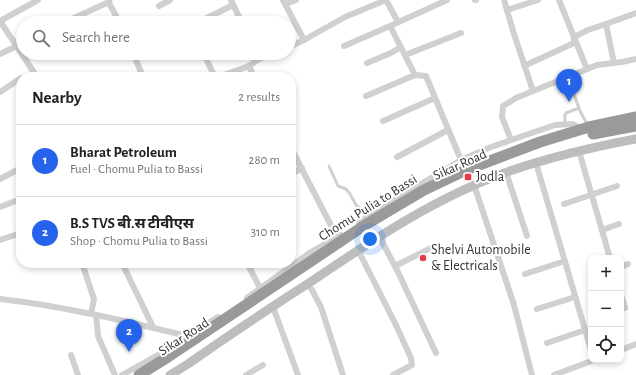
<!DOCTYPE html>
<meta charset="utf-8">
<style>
:root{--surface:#fff;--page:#f6f6f6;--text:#202124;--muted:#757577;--line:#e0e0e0;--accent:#2563eb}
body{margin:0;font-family:"Alegreya Sans","Noto Sans Devanagari",sans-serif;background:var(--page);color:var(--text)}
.controls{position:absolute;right:12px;bottom:12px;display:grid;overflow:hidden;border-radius:8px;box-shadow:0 2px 6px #0003}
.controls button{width:36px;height:36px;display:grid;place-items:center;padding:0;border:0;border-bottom:1px solid var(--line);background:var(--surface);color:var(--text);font:20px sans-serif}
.you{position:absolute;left:370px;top:239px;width:14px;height:14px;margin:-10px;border:3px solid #fff;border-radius:50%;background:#1a73e8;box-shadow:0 0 0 6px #1a73e833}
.badge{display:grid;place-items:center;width:26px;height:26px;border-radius:50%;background:var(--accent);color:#fff;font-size:13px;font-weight:700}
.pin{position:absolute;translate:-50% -33px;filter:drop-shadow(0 1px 2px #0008)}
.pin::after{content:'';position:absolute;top:21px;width:14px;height:12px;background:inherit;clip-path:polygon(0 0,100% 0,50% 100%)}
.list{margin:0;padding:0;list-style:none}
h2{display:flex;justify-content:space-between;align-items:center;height:52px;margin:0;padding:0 16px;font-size:17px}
h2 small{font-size:13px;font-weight:400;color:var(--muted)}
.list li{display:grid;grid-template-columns:26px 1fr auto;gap:12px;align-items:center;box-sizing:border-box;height:72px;padding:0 16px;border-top:1px solid var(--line)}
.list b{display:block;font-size:15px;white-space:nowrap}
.list p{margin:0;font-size:13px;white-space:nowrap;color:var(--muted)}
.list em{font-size:13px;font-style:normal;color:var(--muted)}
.icon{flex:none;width:22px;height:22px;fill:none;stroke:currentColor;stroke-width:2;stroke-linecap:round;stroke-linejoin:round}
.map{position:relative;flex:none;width:636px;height:375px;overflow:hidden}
.search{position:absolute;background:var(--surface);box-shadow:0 2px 6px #0003;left:16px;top:16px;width:280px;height:44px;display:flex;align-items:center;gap:10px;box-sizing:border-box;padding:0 14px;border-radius:22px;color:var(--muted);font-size:15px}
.panel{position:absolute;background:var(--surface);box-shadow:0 2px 6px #0003;left:16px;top:72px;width:280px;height:196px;border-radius:16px}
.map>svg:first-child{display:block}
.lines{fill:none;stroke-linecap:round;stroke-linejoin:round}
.lane{stroke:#d0d0d0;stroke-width:3}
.street{stroke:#d0d0d0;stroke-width:6}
.secondary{stroke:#bdbdbd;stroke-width:9}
.highway{stroke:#9a9a9a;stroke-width:11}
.poi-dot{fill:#e63946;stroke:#fff;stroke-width:1.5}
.labels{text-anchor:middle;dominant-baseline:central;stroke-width:4;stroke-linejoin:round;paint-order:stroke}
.street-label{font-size:14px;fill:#333;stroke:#fff}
.poi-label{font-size:14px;fill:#333;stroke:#fff;text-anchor:start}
</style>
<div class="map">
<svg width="636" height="375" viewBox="0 0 636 375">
<rect width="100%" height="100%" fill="#fff"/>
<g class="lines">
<!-- lane -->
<g class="lane">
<path d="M571,86L580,111L587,124"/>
<path d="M565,125V115L566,113L579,108"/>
<path d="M329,166L338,186L346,189L350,194L356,205L360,208L366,218"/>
</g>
<!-- street -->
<g class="street">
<path d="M109,0L110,5L120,23"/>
<path d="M231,0L242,23"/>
<path d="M283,0L304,40"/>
<path d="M386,0L398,22"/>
<path d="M475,0H476"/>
<path d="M504,0L514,34L533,91"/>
<path d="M559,0L587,69"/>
<path d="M286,4L296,0"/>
<path d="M159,6L170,0"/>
<path d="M507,10L538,0"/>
<path d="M0,21L37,77"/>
<path d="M0,21L38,0"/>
<path d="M63,23L109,2"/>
<path d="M197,23L233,5"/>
<path d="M606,24L614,63"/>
<path d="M390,26L447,0"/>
<path d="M344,46L390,26L415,75L426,76L461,160"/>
<path d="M289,47L304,40L345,17L386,0"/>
<path d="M133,53L143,77"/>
<path d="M203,53L215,77"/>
<path d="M0,54L17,46"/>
<path d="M405,55L461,33"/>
<path d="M367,63L391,53L401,47"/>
<path d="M524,66L574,43V37L588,30L606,24L636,13"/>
<path d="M218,77L249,66"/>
<path d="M254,77L249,66L259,59L275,53"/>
<path d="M0,92L21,78"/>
<path d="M366,96L415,75"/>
<path d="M383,121L435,98"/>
<path d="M511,140L502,117L503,106L516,98L597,65L622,62L636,59"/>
<path d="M291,148L337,237"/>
<path d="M579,151L610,258"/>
<path d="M397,157L448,130"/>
<path d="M536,163L591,350"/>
<path d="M506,172L527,236"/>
<path d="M291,174L302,168"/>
<path d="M0,179L21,168"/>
<path d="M474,185L514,305L532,375"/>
<path d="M564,204L617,186"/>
<path d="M0,207L21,199"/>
<path d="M359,223L386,205L461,160L491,147L555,125L573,124L582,129"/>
<path d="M602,230L619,224"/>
<path d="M379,236L398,272L436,353"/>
<path d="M0,240L21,233"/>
<path d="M358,250L395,323L411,358L412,365L393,375"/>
<path d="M82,263L94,299L91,314"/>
<path d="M122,263L153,327"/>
<path d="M247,263L260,288"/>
<path d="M395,266L433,247"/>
<path d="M621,267L628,264"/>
<path d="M525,274L565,261"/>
<path d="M307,284L312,290L321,307L343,375"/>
<path d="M621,295L625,308"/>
<path d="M247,298L311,252L341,235"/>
<path d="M0,299C63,306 125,321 187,336"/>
<path d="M273,307L298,375"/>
<path d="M537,309L575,297"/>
<path d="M96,315L98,336L115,375"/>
<path d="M547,343L585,330"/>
<path d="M621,350L636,344"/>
<path d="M71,355L78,375"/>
<path d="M122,375L183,341L187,336L218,317"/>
<path d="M246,375L263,365"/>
<path d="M554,375L594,360"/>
</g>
<!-- secondary -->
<path class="secondary" d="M170,375L188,364C229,335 270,308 312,281C374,239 438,196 510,171C551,157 593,147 636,139"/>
<!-- highway -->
<g class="highway">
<path d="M593,134L636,126"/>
<path d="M139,375L168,357L365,225L424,190L466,170L540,142L589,127L636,117"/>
</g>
</g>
<!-- markers -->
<g class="poi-dot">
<rect x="464" y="173" width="8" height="8" rx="2"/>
<circle cx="423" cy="258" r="4"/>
</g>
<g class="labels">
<!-- street labels -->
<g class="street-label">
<text transform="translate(460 165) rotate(-24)">Sikar Road</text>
<text transform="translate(368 208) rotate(-32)">Chomu Pulia to Bassi</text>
<text transform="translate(184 337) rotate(-33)">Sikar Road</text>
</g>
<!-- poi labels -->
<g class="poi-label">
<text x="476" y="177">Jodla</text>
<text x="431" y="250">Shelvi Automobile<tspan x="431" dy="16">&amp; Electricals</tspan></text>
</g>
</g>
</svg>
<div class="controls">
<button>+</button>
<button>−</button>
<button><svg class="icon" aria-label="locate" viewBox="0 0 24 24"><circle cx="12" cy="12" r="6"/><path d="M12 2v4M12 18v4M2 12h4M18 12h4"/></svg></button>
</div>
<div class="you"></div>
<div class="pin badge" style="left:569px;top:102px">1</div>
<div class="pin badge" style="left:129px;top:352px">2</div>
<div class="search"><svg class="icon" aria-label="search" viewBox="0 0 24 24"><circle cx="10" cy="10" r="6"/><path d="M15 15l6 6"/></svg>Search here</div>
<section class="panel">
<h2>Nearby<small>2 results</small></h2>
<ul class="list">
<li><span class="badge">1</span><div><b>Bharat Petroleum</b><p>Fuel · Chomu Pulia to Bassi</p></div><em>280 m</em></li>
<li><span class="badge">2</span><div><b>B.S TVS बी.स टीवीएस</b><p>Shop · Chomu Pulia to Bassi</p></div><em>310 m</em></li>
</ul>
</section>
</div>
